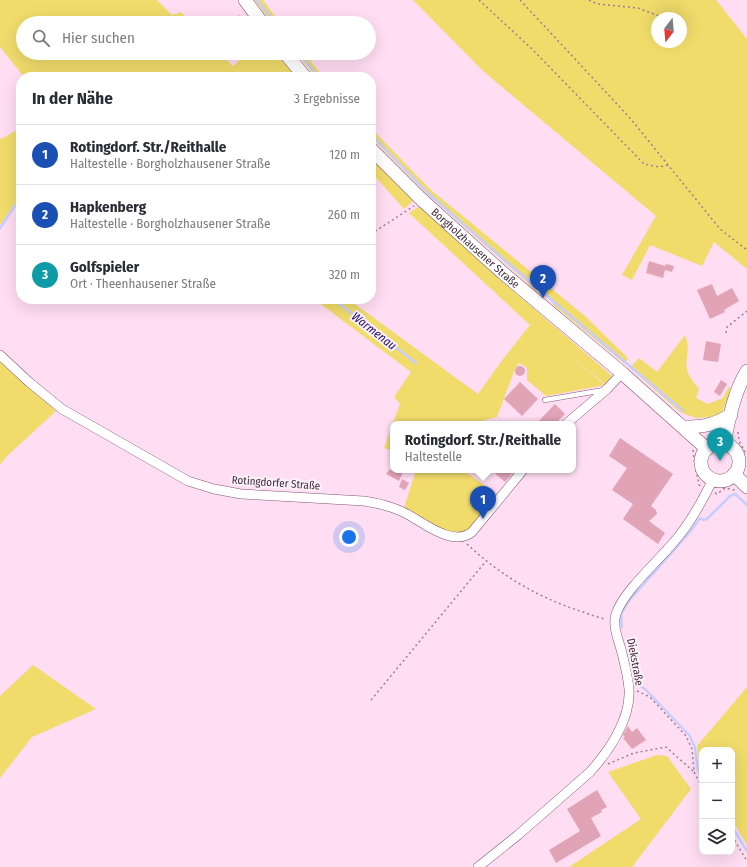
<!DOCTYPE html>
<html lang="de">
<meta charset="utf-8">
<style>
:root{--surface:#fff;--page:#f7f7f7;--text:#2b2b33;--muted:#7c7c81;--line:#e1e1e2;--accent:#17774d}
body{margin:0;font-family:"Fira Sans Condensed",sans-serif;background:var(--page);color:var(--text)}
.controls{position:absolute;right:12px;bottom:12px;display:grid;overflow:hidden;border-radius:8px;box-shadow:0 4px 16px #0002}
.controls button{width:36px;height:36px;display:grid;place-items:center;padding:0;border:0;border-bottom:1px solid var(--line);background:var(--surface);color:var(--text);font:20px sans-serif}
.compass{position:absolute;left:651px;top:12px;width:36px;height:36px;border-radius:50%;background:var(--surface);box-shadow:0 4px 16px #0002;rotate:196deg}
.you{position:absolute;left:349px;top:537px;width:14px;height:14px;margin:-10px;border:3px solid #fff;border-radius:50%;background:#1a73e8;box-shadow:0 0 0 6px #1a73e833}
.badge{display:grid;place-items:center;width:26px;height:26px;border-radius:50%;background:var(--accent);color:#fff;font-size:13px;font-weight:700}
.pin{position:absolute;translate:-50% -33px;filter:drop-shadow(0 1px 2px #0008)}
.pin::after{content:'';position:absolute;top:21px;width:14px;height:12px;background:inherit;clip-path:polygon(0 0,100% 0,50% 100%)}
.popup{position:absolute;left:390px;top:421px;width:186px;height:52px;box-sizing:border-box;display:grid;place-content:center;border-radius:8px;background:var(--surface);filter:drop-shadow(0 1px 3px #0005);font-size:13px;white-space:nowrap;color:var(--muted)}
.popup b{font-size:15px;color:var(--text)}
.popup::after{content:'';position:absolute;left:50%;top:100%;margin-left:-8px;border:8px solid transparent;border-top-color:var(--surface)}
.list{margin:0;padding:0;list-style:none}
h2{display:flex;justify-content:space-between;align-items:center;height:52px;margin:0;padding:0 16px;font-size:17px}
h2 small{font-size:13px;font-weight:400;color:var(--muted)}
.list li{display:grid;grid-template-columns:26px 1fr auto;gap:12px;align-items:center;box-sizing:border-box;height:60px;padding:0 16px;border-top:1px solid var(--line)}
.list b{display:block;font-size:15px;white-space:nowrap}
.list p{margin:0;font-size:13px;white-space:nowrap;color:var(--muted)}
.list em{font-size:13px;font-style:normal;color:var(--muted)}
.icon{flex:none;width:22px;height:22px;fill:none;stroke:currentColor;stroke-width:2;stroke-linecap:round;stroke-linejoin:round}
.map{position:relative;flex:none;width:747px;height:867px;overflow:hidden}
.search{position:absolute;background:var(--surface);box-shadow:0 4px 16px #0002;left:16px;top:16px;width:360px;height:44px;display:flex;align-items:center;gap:10px;box-sizing:border-box;padding:0 14px;border-radius:22px;color:var(--muted);font-size:15px}
.panel{position:absolute;background:var(--surface);box-shadow:0 4px 16px #0002;left:16px;top:72px;width:360px;height:232px;border-radius:16px}
.map>svg:first-child{display:block}
.green{fill:#f0db6b;fill-rule:evenodd}
.lines{fill:none;stroke-linecap:round;stroke-linejoin:round}
.stream{stroke:#c7cefd;stroke-width:2.5}
.building{fill:#e1a4b6}
.lane-casing{stroke:#855676;stroke-width:5.5}
.street-casing{stroke:#855676;stroke-width:10}
.secondary-casing{stroke:#855676;stroke-width:14}
.path{stroke:#9b8092;stroke-width:1.5;stroke-dasharray:2 3;stroke-linecap:butt}
.lane{stroke:#fff;stroke-width:4.5}
.street{stroke:#fff;stroke-width:9}
.secondary{stroke:#fff;stroke-width:13}
.labels{text-anchor:middle;dominant-baseline:central;stroke-width:4;stroke-linejoin:round;paint-order:stroke}
.street-label{font-size:11px;fill:#412c3a;stroke:#fdf2f9}
.water-label{font-size:12px;font-style:italic;fill:#210c72;stroke:#fdf2f9}
</style>
<div class="map">
<svg width="747" height="867" viewBox="0 0 747 867">
<rect width="100%" height="100%" fill="#ffddf3"/>
<!-- green -->
<g class="green">
<path d="M0,0H157L172,15L181,12L191,23H23V53H220L233,66L247,53H277L298,77H24L0,47Z"/>
<path d="M254,0H263L280,23H272Z"/>
<path d="M413,0H716L747,39V269L714,242L702,266L650,245L632,280L622,275L656,216L483,71ZM657,18H681V42H657Z"/>
<path d="M296,53H304L324,77H316Z"/>
<path d="M21,127V194L0,225V139L5,137Z"/>
<path d="M371,128L431,190L585,316L628,358L625,364L553,305V302L547,297H544L428,195L371,137Z"/>
<path d="M371,155L414,200L404,209L371,172Z"/>
<path d="M420,206L495,275L612,376L605,384L563,351L605,385L546,396L527,380V368L519,363L515,369L497,417L469,424H393V451L384,448L400,404L394,397L411,372L314,299H348L478,394L503,359L530,325L409,213Z"/>
<path d="M685,335C691,351 685,356 687,370C689,377 695,384 699,389L696,398L708,404L723,398L729,386L731,391L722,412L711,420L709,417L696,418L680,412L630,368L639,358L657,372Z"/>
<path d="M0,360L56,411L6,457L0,465Z"/>
<path d="M416,470H463L498,495L467,532L456,534L437,527L404,508Z"/>
<path d="M33,665L96,709L32,737L0,778V696Z"/>
<path d="M747,687V845L732,820V750H702V770L700,767L697,746Z"/>
<path d="M657,755L667,756L691,789L632,867H569L641,819L608,772Z"/>
</g>
<g class="lines">
<!-- stream -->
<g class="stream">
<path d="M257,0L275,23"/>
<path d="M299,53L319,77"/>
<path d="M371,134L428,193L508,263L683,411"/>
<path d="M0,228L21,197"/>
<path d="M333,299L416,363"/>
<path d="M622,627L621,614L628,602L690,532L700,518L703,520L707,519L730,496L735,494L747,505"/>
<path d="M634,679L638,685L645,689L690,736L695,748L698,770L702,778"/>
<path d="M732,826L747,851"/>
</g>
</g>
<!-- building -->
<g class="building">
<path d="M239,15L245,23H228Z"/>
<path d="M649,261L665,266L666,264L674,266L672,272L665,270L663,278L646,273Z"/>
<path d="M712,284L717,296L732,288L739,301L724,310L725,312L710,319L697,290Z"/>
<path d="M706,341L721,344L718,362L703,360Z"/>
<circle cx="520" cy="371" r="5"/>
<path d="M721,380L727,384L720,396L714,392Z"/>
<path d="M520,382L538,399L522,416L504,399Z"/>
<path d="M555,404L565,414L555,424H536Z"/>
<path d="M620,438L673,474L651,506L656,510L657,514L649,521L665,533L658,544L623,519L633,504L612,490L627,468L609,456Z"/>
<path d="M389,470H404L399,481L386,474Z"/>
<path d="M491,470H515L505,482Z"/>
<path d="M402,479L409,483L405,490L399,487Z"/>
<path d="M628,726L632,732L637,728L646,740L632,749L623,738L625,737L623,735Z"/>
<path d="M597,790L607,807L601,810L602,812L591,818L601,836L556,863L549,850L580,831L567,809Z"/>
</g>
<g class="lines">
<!-- lane casing -->
<g class="lane-casing">
<path id="lane" d="M545,400L604,390"/>
</g>
<!-- street casing -->
<g class="street-casing">
<g id="street">
<path d="M0,355L29,382L62,409L188,481L214,489L241,494L364,501C377,503 390,506 403,512C422,521 452,548 472,532L523,470"/>
<path d="M566,424L607,389L622,373"/>
<path d="M478,867L518,835L590,772C609,751 631,719 629,689C628,677 625,665 622,653C619,641 612,626 616,614C623,592 657,562 673,543C690,524 702,502 713,479"/>
</g>
</g>
<!-- secondary casing -->
<g class="secondary-casing">
<g id="secondary">
<path d="M245,0L262,23"/>
<path d="M285,53L305,77"/>
<path id="s1" d="M371,149L422,200L503,273L622,373L707,449"/>
<path d="M684,427C704,427 713,425 731,415"/>
<path d="M724,443C729,419 734,392 747,371"/>
<circle cx="720" cy="462" r="19"/>
<path d="M734,474L747,487"/>
</g>
</g>
<!-- path -->
<g class="path">
<path d="M479,0L532,49L644,164L659,167L669,165"/>
<path d="M520,0L630,118L720,229L747,250"/>
<path d="M589,0L597,4L638,8L659,16"/>
<path d="M371,234L414,206"/>
<path d="M726,333L727,327L747,311"/>
<path d="M738,432L739,441L747,455"/>
<path d="M693,450L695,468L698,479L699,485L701,486"/>
<path d="M715,493L717,494L725,488L735,490"/>
<path d="M467,544C501,576 539,598 583,612C591,615 599,618 606,619"/>
<path d="M637,691L650,697L686,736L692,749L694,772L702,787"/>
<path d="M371,700L486,561"/>
<path d="M608,764L634,753L666,747L694,772"/>
<path d="M732,836L747,861"/>
</g>
<!-- lane -->
<use href="#lane" class="lane"/>
<!-- street -->
<use href="#street" class="street"/>
<!-- secondary -->
<use href="#secondary" class="secondary"/>
</g>
<g class="labels">
<!-- street labels -->
<g class="street-label">
<text stroke="none"><textPath href="#s1" startOffset="144">Borgholzhausener Straße</textPath></text>
<text transform="translate(276 483) rotate(4)">Rotingdorfer Straße</text>
<text transform="translate(635 662) rotate(79)">Diekstraße</text>
</g>
<!-- water labels -->
<g class="water-label">
<text transform="translate(374 331) rotate(38)">Warmenau</text>
</g>
</g>
</svg>
<div class="controls">
<button>+</button>
<button>−</button>
<button><svg class="icon" aria-label="layers" viewBox="0 0 24 24"><path d="M12 4l9 5-9 5-9-5zM3 14l9 5 9-5"/></svg></button>
</div>
<svg class="compass" viewBox="-18 -18 36 36"><path d="M0-13l5 13h-10z" fill="#e53935"/><path d="M0 13l5-13h-10z" fill="#7c7c81"/></svg>
<div class="you"></div>
<div class="pin badge" style="left:483px;top:519px;background:#1a4fb4">1</div>
<div class="popup"><b>Rotingdorf. Str./Reithalle</b>Haltestelle</div>
<div class="pin badge" style="left:543px;top:298px;background:#1a4fb4">2</div>
<div class="pin badge" style="left:720px;top:461px;background:#0f9aa8">3</div>
<div class="search"><svg class="icon" aria-label="search" viewBox="0 0 24 24"><circle cx="10" cy="10" r="6"/><path d="M15 15l6 6"/></svg>Hier suchen</div>
<section class="panel">
<h2>In der Nähe<small>3 Ergebnisse</small></h2>
<ul class="list">
<li><span class="badge" style="background:#1a4fb4">1</span><div><b>Rotingdorf. Str./Reithalle</b><p>Haltestelle · Borgholzhausener Straße</p></div><em>120 m</em></li>
<li><span class="badge" style="background:#1a4fb4">2</span><div><b>Hapkenberg</b><p>Haltestelle · Borgholzhausener Straße</p></div><em>260 m</em></li>
<li><span class="badge" style="background:#0f9aa8">3</span><div><b>Golfspieler</b><p>Ort · Theenhausener Straße</p></div><em>320 m</em></li>
</ul>
</section>
</div>
